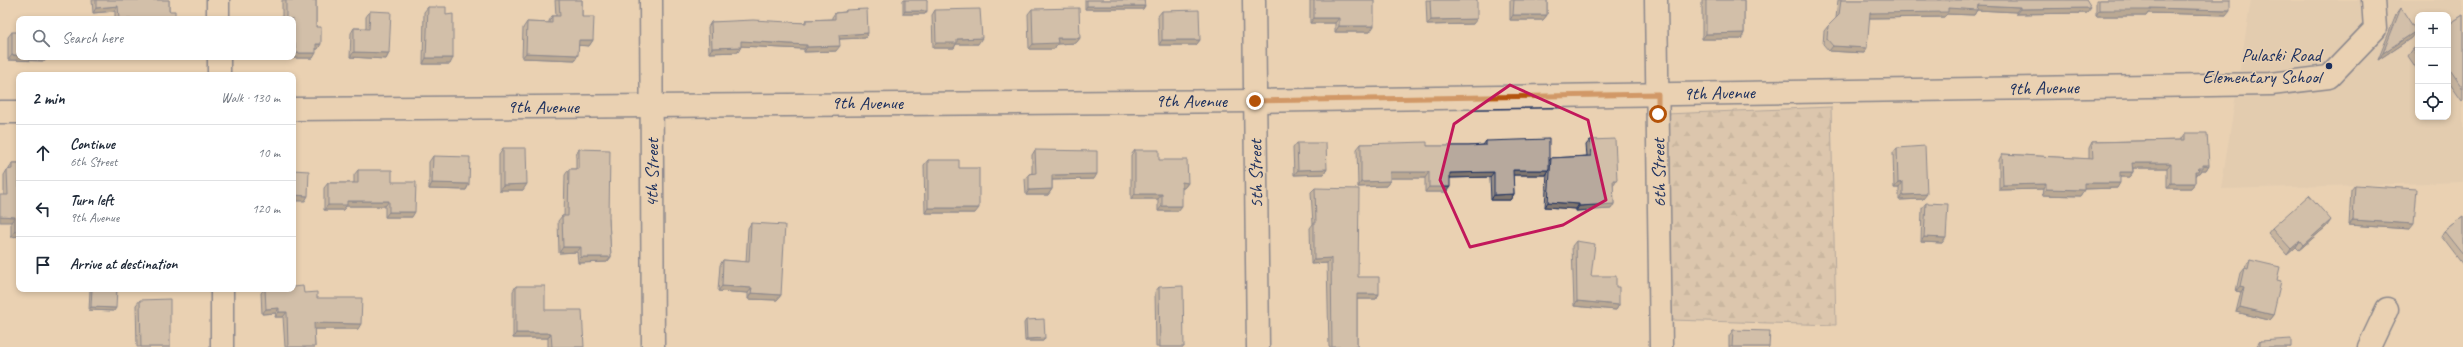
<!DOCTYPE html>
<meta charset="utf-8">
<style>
:root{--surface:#fff;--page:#f6f6f7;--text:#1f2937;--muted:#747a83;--line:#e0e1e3}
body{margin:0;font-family:Caveat,sans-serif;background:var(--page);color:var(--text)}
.controls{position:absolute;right:12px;top:12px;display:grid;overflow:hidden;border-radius:8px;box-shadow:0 2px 6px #0003}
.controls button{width:36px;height:36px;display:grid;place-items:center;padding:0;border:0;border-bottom:1px solid var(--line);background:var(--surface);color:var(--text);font:20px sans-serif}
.stop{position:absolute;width:12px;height:12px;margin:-9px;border:3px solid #b45309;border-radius:50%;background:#fff}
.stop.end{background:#b45309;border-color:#fff;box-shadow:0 1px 4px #0008}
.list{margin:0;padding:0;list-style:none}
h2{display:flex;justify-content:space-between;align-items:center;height:52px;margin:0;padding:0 16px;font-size:17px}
h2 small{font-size:13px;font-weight:400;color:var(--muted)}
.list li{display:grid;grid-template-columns:26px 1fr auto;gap:12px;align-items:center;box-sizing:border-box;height:56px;padding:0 16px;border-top:1px solid var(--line)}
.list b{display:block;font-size:15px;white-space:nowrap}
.list p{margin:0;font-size:13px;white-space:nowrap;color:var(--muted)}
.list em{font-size:13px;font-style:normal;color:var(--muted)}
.icon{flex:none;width:22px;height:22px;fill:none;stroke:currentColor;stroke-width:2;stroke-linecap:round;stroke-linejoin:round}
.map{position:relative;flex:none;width:2463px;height:347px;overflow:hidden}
.search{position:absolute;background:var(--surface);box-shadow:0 2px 6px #0003;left:16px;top:16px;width:280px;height:44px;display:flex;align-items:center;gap:10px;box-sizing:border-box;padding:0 14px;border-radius:8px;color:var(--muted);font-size:15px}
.panel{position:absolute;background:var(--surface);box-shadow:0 2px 6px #0003;left:16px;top:72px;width:280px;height:220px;border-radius:8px}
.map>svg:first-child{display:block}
.built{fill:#dbc5ac;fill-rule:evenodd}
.forest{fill:url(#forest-firs);stroke:#747482}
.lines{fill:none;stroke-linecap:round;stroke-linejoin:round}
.minor-casing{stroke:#1b2f5e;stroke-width:25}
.minor{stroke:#ead1b2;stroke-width:22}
.wall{fill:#9d9187;stroke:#1b2f5e}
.shaded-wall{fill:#80766e;stroke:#1b2f5e}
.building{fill:#b7a99d;stroke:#1b2f5e}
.route{stroke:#b45309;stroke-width:5}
.marked{fill:none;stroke:#c2185b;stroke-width:3;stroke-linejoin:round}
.poi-dot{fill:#1b2f5e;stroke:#ead1b2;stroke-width:1.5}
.labels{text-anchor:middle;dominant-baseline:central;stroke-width:3;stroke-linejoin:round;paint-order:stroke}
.poi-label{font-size:19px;fill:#1b2f5e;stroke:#ead1b2;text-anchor:end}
.street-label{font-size:19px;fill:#1b2f5e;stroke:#ead1b2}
</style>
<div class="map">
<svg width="2463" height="347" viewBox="0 0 2463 347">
<defs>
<pattern id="forest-firs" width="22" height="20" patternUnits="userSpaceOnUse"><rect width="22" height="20" fill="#ccb9a6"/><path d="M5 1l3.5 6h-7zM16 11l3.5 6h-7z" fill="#a5978a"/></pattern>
</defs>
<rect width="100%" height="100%" fill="#ead1b2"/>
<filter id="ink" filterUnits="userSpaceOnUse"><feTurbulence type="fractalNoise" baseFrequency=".025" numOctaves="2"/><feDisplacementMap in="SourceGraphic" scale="8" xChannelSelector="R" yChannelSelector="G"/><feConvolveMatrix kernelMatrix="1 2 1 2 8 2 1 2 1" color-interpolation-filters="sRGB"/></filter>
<g filter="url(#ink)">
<!-- built -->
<path class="built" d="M2251,0H2463V182L2221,189ZM2418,15H2448V117H2418Z"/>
<!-- forest -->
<path class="forest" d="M1831,107L1836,325L1671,320L1666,114Z"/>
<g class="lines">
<!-- minor casing -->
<g class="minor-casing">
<g id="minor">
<path d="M218,0V19"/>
<path d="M651,0L653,347"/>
<path d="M1254,0L1258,347"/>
<path d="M1656,0L1661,347"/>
<path d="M219,57V75"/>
<path d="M293,109L1255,101L2271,84L2329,77L2375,29L2373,0"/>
<path d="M0,112H19"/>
<path d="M222,289V347"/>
<path d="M2369,347L2387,309"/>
</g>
</g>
<!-- minor -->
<use href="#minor" class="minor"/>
</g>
<!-- wall -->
<g class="wall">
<path d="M92,0H169V11L175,19H115V11L93,13Z"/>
<path d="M282,0H316V27L318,49H316L313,58H292V57H293V19H282Z"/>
<path d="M555,0H582V17L593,40L589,46L579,45L575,60L522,58L523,28L527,22L549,23V21L552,16H556Z"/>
<path d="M903,0H927L925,14H903Z"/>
<path d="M1085,0H1144L1143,9H1085Z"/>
<path d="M1310,0H1374L1370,32H1335V23H1310Z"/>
<path d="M1426,0H1477L1473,24L1427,25Z"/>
<path d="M1510,0H1547V15L1543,20H1510Z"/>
<path d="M1702,0H1744V33L1741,39H1702Z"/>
<path d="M1838,0H2086L2087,13L2016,14V12L1977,10L1974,15L1947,14L1944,17L1869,18L1864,53L1829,51L1823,44L1824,31L1828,26L1836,18Z"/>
<path d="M2096,0H2230L2226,15L2148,13L2146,16H2096Z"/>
<path d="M428,7L446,15L450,64H423L424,12Z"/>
<path d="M2401,8L2411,38L2378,60L2396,15Z"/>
<path d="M1032,9L1080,38L1076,43L1057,44L1054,49H1029L1028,14Z"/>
<path d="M846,10L868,33L865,38L840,39L836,51L804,52V49L741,46L738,52L709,53L708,27L711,22L804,23L806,20L832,19V17L835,13L845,12Z"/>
<path d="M935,10L978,44H956L954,48H933L932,15Z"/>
<path d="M370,11L389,53L386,59L350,57L351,33L354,28H366V17Z"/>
<path d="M1162,11L1200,40L1196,45H1159L1158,16Z"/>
<path d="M2463,15V100L2462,101L2448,81V25Z"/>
<path d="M12,32L19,57H48L45,61L8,60V37Z"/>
<path d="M2418,46V71L2408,56L2413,49Z"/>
<path d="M2185,133L2209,165L2206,170H2201L2199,173H2197L2195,176V183L2191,188H2167V168H2133V172L2129,177H2120L2117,188L2084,189L2080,196L2042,195L2043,189L1999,190V160L2002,154L2089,159V148L2092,142L2181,140V138Z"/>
<path d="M1590,140L1613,185L1614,204L1611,209L1576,211V209L1545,207L1547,173L1546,175H1513L1514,194L1510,200H1491L1490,177L1450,178L1446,192H1425V178H1390V181L1386,186L1358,187L1357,149L1361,144L1427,146H1469L1483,145L1486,141L1549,161L1551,158L1587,156L1586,145Z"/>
<path d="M1297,143L1327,169L1324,174L1294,175L1293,148Z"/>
<path d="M503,148L523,190H499V154Z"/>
<path d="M1897,148L1923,199L1899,200V188H1894L1893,153Z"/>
<path d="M579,149L609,219L611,257L607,262L578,263L577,252L559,253L558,221L562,216H564L565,175L569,169H576V155Z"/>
<path d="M1035,150L1094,179L1052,180V189L1048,195H1026L1025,179L1029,174L1032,173V155Z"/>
<path d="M1135,150L1159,160L1188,183L1184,188H1182L1178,211H1158V199H1131V155Z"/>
<path d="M433,156L469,184L466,190L429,189V162Z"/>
<path d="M928,160L959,168L975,213H925L924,165Z"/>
<path d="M12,163H19V236L11,237V222L4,195V175L7,170H9V169Z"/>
<path d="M358,170L392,182L412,217H385V206H346L343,210H324V188L328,183H354V175Z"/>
<path d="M2355,185L2410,229L2349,225L2351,190Z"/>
<path d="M1315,188L1358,277L1379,294L1376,299H1357V347H1329L1327,263L1311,264L1310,228L1313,224L1311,192Z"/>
<path d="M1926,203L1942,243L1921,242L1922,208Z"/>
<path d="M2463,216V265L2441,236L2444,231Z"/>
<path d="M751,223L781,295L777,300L748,299V293L718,291L720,265L723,260L746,262L748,228Z"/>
<path d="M2327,226L2299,250L2296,247L2287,255L2268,233L2272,228Z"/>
<path d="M1576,241L1591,276L1616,287L1619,305L1616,310L1574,306L1572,246Z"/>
<path d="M2250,260L2277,280L2273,315L2269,320L2236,312L2241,292L2236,291L2240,273L2244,268H2245L2246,265Z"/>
<path d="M516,286L545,310L584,347H548V338H513V291Z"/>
<path d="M1159,287L1184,347H1156L1155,292Z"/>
<path d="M91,289H117L114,311L89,310L90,290Z"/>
<path d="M264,289H293L317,298L358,329H314L315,347H285L283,317H275L276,313L262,314L261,293Z"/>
<path d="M140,300L170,347H137L136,305Z"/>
<path d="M1026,320L1043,341H1025L1024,323Z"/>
<path d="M1733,330L1769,347H1729V336Z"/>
<path d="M2260,341L2291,347H2256Z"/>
</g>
<!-- shaded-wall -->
<g class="shaded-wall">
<path d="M1978,5L2020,7L2016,12L1977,10L1974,15L1947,14L1944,17L1866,18L1870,13L1948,8Z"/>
<path d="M118,6L115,11L93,13L96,8Z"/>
<path d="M1087,6H1145L1143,9H1085Z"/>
<path d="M2091,8L2087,13L2016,14L2020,9Z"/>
<path d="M2150,8L2230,10L2226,15L2148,13L2146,16H2096L2099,10Z"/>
<path d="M905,11H927L925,14H903Z"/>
<path d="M1513,15H1547L1543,20H1510Z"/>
<path d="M1314,18H1339L1335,23H1310Z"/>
<path d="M1477,19L1473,24L1427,25L1431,20Z"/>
<path d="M1339,26H1374L1370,32H1335Z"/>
<path d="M2416,31L2411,38L2378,60L2383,53Z"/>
<path d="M868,33L865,38L836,39L839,35Z"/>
<path d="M1744,33L1741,39H1702L1706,34Z"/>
<path d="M982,38L978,44H956L954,48H933L936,43L957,39Z"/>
<path d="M1057,38H1080L1076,43L1057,44L1054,49H1029L1033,44Z"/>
<path d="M579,40H593L589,46L575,45Z"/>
<path d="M1162,40H1200L1196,45H1159Z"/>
<path d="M741,41L807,45L804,49L738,46Z"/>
<path d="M316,44H321L318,49H313Z"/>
<path d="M840,46L836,51L804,52L807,47Z"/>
<path d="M1833,46L1867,48L1864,53L1829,51Z"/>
<path d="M741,47L738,52L709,53L712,48Z"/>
<path d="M354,52L389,53L386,59L350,57Z"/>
<path d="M296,53H316L313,58H292Z"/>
<path d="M526,53L578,55L575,60L522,58Z"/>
<path d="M12,55H19V57H48L45,61L8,60Z"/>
<path d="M426,58H453L450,64H423Z"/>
<path d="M2132,163H2171L2167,168H2129Z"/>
<path d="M2203,165H2209L2206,170H2201L2199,173H2197L2195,176V171Z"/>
<path d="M1327,169L1324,174L1294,175L1298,170Z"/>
<path d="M1513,170H1549L1546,175H1509Z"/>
<path d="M1390,172H1429L1425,178H1386Z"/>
<path d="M1494,172L1490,177L1446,178L1450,173Z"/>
<path d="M2120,172H2133L2129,177H2116Z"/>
<path d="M1097,174L1094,179L1048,180L1052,175Z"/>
<path d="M1613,180H1617L1613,185H1609Z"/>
<path d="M1390,181L1386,186L1358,187L1361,182Z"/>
<path d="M1182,182L1188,183L1184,188H1178Z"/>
<path d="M1903,182L1899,188H1894L1898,183Z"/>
<path d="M432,183L469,184L466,190L429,189Z"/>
<path d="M2084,183H2120L2117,188L2080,189Z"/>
<path d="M2171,183H2195L2191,188H2167Z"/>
<path d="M527,184L523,190H499L503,185Z"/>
<path d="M2046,184L2043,189L1999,190L2003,185Z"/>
<path d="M1429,187H1450L1446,192H1425Z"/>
<path d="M1052,189L1048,195H1026L1029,190Z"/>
<path d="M2046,189L2084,190L2080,196L2042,195Z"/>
<path d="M1135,194H1162L1158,199H1131Z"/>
<path d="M1514,194L1510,200H1491L1494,195Z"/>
<path d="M1927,194L1923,199L1899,200L1903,195Z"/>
<path d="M294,195L308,196L305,201H293Z"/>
<path d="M347,201H389L385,206H346L343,210H324L328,205Z"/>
<path d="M1548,202L1579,204L1576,209L1545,207Z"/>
<path d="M1614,204L1611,209L1576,211L1579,206Z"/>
<path d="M1162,206H1182L1178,211H1158Z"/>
<path d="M928,208H979L975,213H925Z"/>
<path d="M389,212H415L412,217H385Z"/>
<path d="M0,216L15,217L11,222H0Z"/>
<path d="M2331,220L2327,226L2299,250L2303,245Z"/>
<path d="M2353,220L2414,224L2410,229L2349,225Z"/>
<path d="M15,231H19V236L11,237Z"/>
<path d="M1924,237L1946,238L1942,243L1921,242Z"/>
<path d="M2300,241L2296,247L2287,255L2291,249Z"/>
<path d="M563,247H581L577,252L559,253Z"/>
<path d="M581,257H611L607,262L578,263Z"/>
<path d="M1331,258L1327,263L1311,264L1314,259Z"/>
<path d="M722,286L752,288L748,293L718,291Z"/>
<path d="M2240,286L2244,287L2241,292L2236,291Z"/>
<path d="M751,293L781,295L777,300L748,299Z"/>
<path d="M1357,294H1379L1376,299H1354Z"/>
<path d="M1577,301L1619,305L1616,310L1574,306Z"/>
<path d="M91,307L116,308L114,311L89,310Z"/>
<path d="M2240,307L2273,315L2269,320L2236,312Z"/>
<path d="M279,308L276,313L262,314L266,309Z"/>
<path d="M279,312H287L283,317H275Z"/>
<path d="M314,323L361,324L358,329H310Z"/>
<path d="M516,333H551L548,338H513Z"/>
<path d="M1045,338L1043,341H1025L1027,339Z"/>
</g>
<!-- building -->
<g class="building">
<path d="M96,0H169V11H175V19H119L118,6L96,8Z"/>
<path d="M286,0H316V27H321V44H316V53H296L295,42H293V19H286Z"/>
<path d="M559,0H582V17H594L593,40H579L578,55L526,53L527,22L552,23V16H560Z"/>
<rect x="905" y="0" width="22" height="11"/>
<path d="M1087,0H1144L1145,6H1087Z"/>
<path d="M1314,0H1374V26H1339V18H1314Z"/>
<path d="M1430,0H1477V19L1431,20Z"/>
<path d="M1514,0H1547V15H1513Z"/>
<path d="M1706,0H1744V33L1706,34Z"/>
<path d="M1841,0H2086L2091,8L2020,9V7L1978,5L1977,10L1948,8V12L1870,13L1867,48L1833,46L1827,39L1828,26L1839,15Z"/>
<path d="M2099,0H2230V10L2150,8V10H2099Z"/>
<path d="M428,7H446V15L453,14V58H426Z"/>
<path d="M1079,8L1080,38H1057L1058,43L1033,44L1032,9Z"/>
<path d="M2401,8L2416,31L2383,53Z"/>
<path d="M867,9L868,33L839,35L840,46L807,47V45L741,41V47L712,48L711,22L753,20L806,23V20L835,19V13L846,12V10Z"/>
<path d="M980,9L982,38L957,39V43H936L935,10Z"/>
<path d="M1199,10L1200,40H1162V11Z"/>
<path d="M370,11L391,12L389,53L354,52V28L369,29Z"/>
<path d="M2463,15V89L2451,71L2448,73V25Z"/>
<rect x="12" y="32" width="7" height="23"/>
<path d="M2418,46V57L2413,49Z"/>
<path d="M2185,133H2207L2209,165H2203V168H2199L2198,171H2195V183H2171V163H2132L2133,172H2120V183H2084V190L2046,189V184L2003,185L2002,154L2093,159L2092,142L2185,140Z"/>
<path d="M1549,139V170H1513L1514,194L1494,195V172L1450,173V187H1429V172H1390V181L1361,182V144L1427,142V146H1469L1486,145V141Z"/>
<path d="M1615,139L1617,180H1613L1614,204L1579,206V204L1548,202L1551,158L1591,156L1590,140Z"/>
<path d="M1297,143H1326L1327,169L1298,170Z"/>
<path d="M1925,146L1927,194L1903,195V182L1898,183L1897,148Z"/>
<path d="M503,148H526L527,184L503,185Z"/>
<path d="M579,149L610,150L609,219L611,257H581V247H563L562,216H568L569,169H579Z"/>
<path d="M1035,150L1097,151V174L1052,175V189L1029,190V174L1036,173Z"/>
<path d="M1135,150H1159V160H1187L1188,183L1182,182V206H1162V194H1135Z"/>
<path d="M433,156L470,157L469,184L432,183Z"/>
<path d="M928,160H959V168H979V208H928Z"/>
<path d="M12,163H19V231H15V217L0,216V195H8L7,170L12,169Z"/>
<path d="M293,170L309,171L308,196L294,195L293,209Z"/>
<path d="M358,170H392V182H416L415,212H389V201H347V205H328V183H358Z"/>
<path d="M2355,185L2417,189L2414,224L2353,220Z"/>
<path d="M1315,188L1359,189L1358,277H1379V294H1357V347H1332L1331,258L1314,259V223H1316Z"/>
<path d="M2309,195L2331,220L2303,245L2300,241L2291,249L2272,228Z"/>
<path d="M1926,203L1948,204L1946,238L1924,237Z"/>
<path d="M2463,216V255L2444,231Z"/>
<path d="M751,223L785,225L781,295L751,293L752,288L722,286L723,260L749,262Z"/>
<path d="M1576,241L1595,244L1591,276H1616V287H1619V305L1577,301Z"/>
<path d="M2250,260L2280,267L2277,280L2281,281L2273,315L2240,307L2244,287L2240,286L2244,268L2248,269Z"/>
<path d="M303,286L304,293L317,292V298H362L361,324L314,323L315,347H288L287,312H279V308L266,309L265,289H293V287Z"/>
<path d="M516,286H545V310H582L584,347H552L551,333H516Z"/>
<path d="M1183,286L1184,347H1160L1159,287Z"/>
<path d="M92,289H117L116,308L91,307Z"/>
<path d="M170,299V347H141L140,300Z"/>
<path d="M1044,319L1045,338L1027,339L1026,320Z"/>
<path d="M1733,330L1770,331L1769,347H1732Z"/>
<path d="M2291,339V347H2260V341Z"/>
</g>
</g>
<g class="lines" filter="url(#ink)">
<!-- route -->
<path class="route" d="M1255,101L1658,94V114"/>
</g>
<!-- marked area -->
<path d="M0 0H2463V347H0ZM1510,85L1588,120L1606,200L1563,225L1470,247L1440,180L1454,124Z" fill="#ead1b2" fill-opacity=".55" fill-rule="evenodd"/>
<path class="marked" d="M1510,85L1588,120L1606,200L1563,225L1470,247L1440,180L1454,124Z"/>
<!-- markers -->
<circle class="poi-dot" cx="2329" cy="66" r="4"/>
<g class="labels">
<!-- poi labels -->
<g class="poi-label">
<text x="2321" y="55">Pulaski Road<tspan x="2321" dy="22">Elementary School</tspan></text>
</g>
<!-- street labels -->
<g class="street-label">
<text transform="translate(2043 88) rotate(-1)">9th Avenue</text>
<text transform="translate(1719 93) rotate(-1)">9th Avenue</text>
<text x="1191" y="101">9th Avenue</text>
<text x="867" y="103">9th Avenue</text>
<text x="543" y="107">9th Avenue</text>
<text transform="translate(652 173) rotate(-90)">4th Street</text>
<text transform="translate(1659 173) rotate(-91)">6th Street</text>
<text transform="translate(1256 174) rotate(-91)">5th Street</text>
</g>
</g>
</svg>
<div class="controls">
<button>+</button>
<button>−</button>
<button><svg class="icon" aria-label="locate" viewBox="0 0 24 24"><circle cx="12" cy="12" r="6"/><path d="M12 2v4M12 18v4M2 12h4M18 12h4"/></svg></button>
</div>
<div class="stop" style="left:1658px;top:114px"></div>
<div class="stop end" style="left:1255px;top:101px"></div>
<div class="search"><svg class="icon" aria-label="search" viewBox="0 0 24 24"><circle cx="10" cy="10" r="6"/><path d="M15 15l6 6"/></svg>Search here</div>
<section class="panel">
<h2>2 min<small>Walk · 130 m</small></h2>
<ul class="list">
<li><svg class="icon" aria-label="ahead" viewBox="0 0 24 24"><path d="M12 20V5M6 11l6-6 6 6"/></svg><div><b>Continue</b><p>6th Street</p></div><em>10 m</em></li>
<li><svg class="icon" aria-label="left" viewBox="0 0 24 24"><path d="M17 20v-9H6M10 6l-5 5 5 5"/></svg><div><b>Turn left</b><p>9th Avenue</p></div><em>120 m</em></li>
<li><svg class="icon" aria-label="arrive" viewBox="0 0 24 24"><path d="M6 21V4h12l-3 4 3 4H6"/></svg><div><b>Arrive at destination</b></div></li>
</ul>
</section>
</div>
